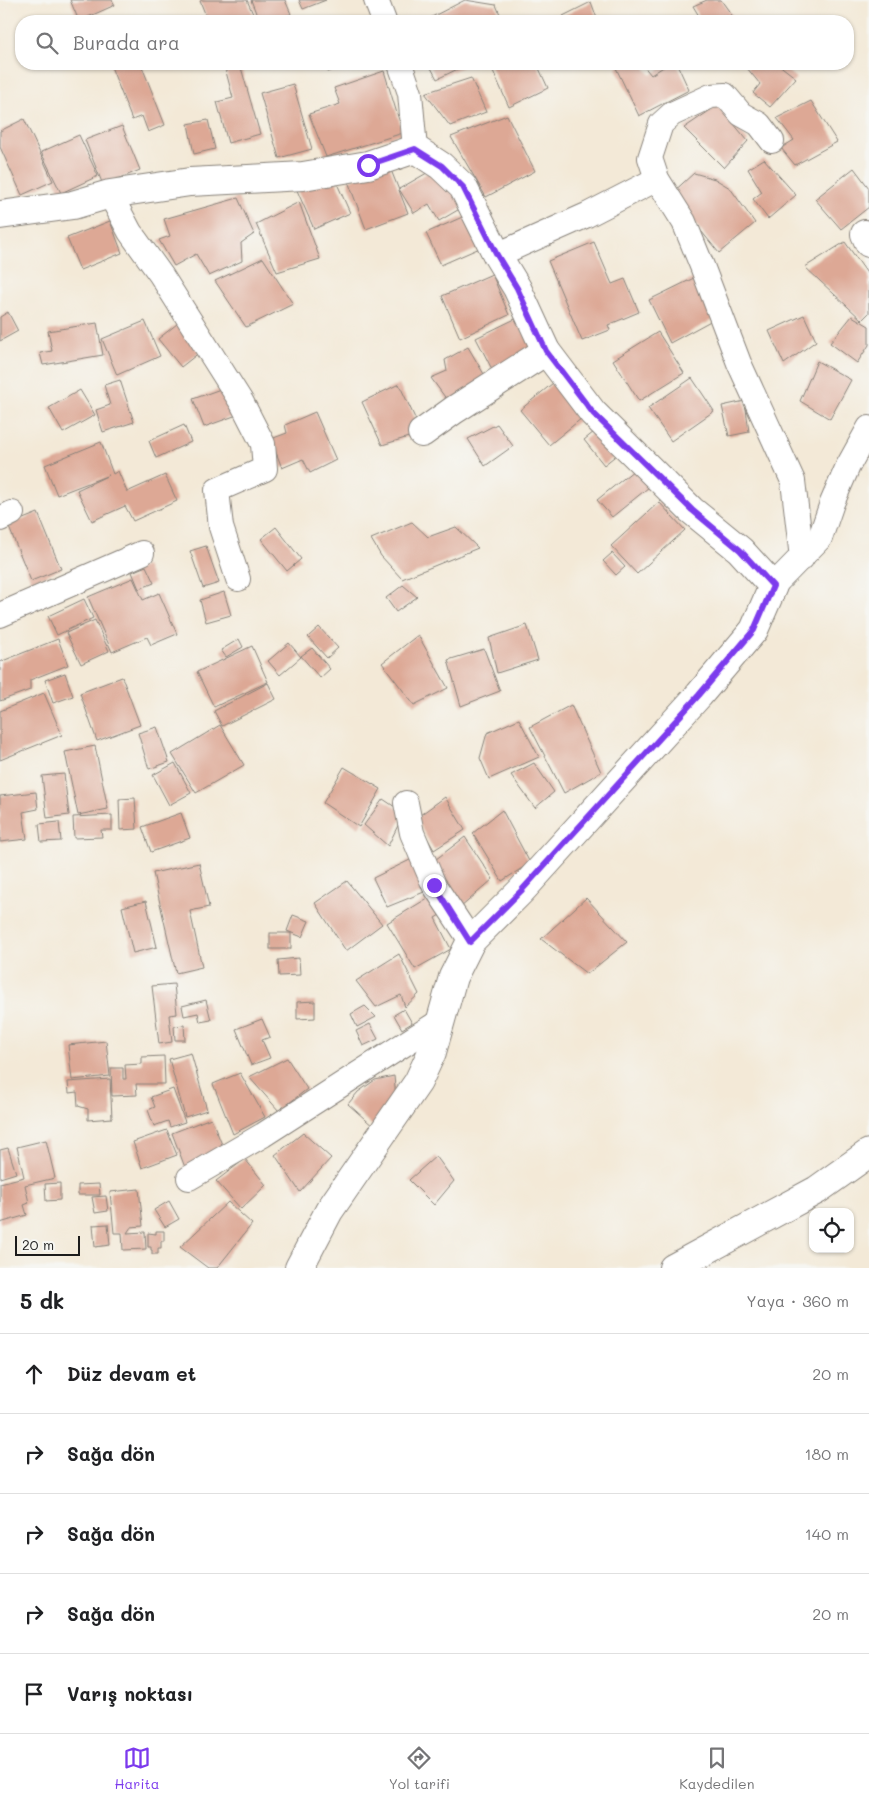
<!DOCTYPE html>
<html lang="tr">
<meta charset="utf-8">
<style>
:root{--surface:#fff;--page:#f6f6f6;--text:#202124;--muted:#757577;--line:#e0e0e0;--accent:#7c3aed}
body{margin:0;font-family:Mali,sans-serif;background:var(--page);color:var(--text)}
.controls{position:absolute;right:15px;bottom:15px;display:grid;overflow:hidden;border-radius:10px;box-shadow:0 1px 4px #0004}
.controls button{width:45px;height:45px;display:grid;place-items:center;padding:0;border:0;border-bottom:1px solid var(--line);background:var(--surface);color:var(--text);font:25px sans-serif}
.scale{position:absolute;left:15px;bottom:12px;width:65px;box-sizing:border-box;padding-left:5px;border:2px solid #1c1c1c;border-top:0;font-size:14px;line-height:18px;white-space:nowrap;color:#1c1c1c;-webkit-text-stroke:4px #f6f6f2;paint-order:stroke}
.stop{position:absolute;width:15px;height:15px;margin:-11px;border:4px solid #7c3aed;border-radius:50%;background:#fff}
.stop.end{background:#7c3aed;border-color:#fff;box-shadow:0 1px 5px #0008}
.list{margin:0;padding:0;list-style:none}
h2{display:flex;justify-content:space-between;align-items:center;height:65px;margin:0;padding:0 20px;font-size:21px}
h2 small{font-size:16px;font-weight:400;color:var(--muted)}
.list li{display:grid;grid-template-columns:32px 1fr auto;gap:15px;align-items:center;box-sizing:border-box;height:80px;padding:0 20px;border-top:1px solid var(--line)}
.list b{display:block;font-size:19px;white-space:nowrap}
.list em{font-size:16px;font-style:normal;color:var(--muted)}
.icon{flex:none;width:28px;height:28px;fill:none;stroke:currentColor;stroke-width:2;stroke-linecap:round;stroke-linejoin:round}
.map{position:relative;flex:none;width:869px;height:1268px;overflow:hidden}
.search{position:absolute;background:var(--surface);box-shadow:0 1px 4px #0004;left:15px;right:15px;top:15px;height:55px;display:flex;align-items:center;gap:12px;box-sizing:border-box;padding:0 18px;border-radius:20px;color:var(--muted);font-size:19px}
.sheet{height:465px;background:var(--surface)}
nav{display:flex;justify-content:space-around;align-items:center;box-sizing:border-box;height:70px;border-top:1px solid var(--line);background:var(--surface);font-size:14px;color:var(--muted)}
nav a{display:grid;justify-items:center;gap:2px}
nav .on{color:var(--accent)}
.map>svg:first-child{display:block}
.building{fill:#dda895}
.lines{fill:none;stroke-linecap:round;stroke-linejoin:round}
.minor-casing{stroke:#88827a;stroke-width:26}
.major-casing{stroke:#88827a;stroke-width:30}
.minor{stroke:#fff;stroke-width:24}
.major{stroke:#fff;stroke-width:28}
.route{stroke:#7c3aed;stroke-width:6}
</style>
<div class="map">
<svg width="869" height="1268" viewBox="0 0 869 1268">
<rect width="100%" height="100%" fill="#f6f6f2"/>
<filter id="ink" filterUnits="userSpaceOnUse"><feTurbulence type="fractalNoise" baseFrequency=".02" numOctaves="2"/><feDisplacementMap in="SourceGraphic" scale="10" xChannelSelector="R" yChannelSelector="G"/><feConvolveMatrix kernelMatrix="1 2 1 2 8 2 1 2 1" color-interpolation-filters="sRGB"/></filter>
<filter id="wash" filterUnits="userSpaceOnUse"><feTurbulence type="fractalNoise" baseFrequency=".0096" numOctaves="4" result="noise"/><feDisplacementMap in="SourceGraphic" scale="20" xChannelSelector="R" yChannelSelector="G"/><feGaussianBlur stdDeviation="1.12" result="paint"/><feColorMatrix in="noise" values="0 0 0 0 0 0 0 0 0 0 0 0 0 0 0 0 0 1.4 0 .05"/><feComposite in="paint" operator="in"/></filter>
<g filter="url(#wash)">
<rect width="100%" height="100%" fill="#f3e9d7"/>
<g id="blocks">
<!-- building -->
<g class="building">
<path d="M70,0H112L115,5L79,21Z"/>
<path d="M202,0H247L256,21H208L200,1Z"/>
<path d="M251,0H285L291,14L272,21H259Z"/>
<path d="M299,0H326L303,9Z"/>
<path d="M465,0L496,5L503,21H424Z"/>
<path d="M707,0H721L736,21H702L693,6Z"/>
<path d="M591,2L598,21H566L563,16Z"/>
<path d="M110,64H141L165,125L148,132L142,116L132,120Z"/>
<path d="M240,64L260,134L228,143L217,102L233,98L225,68Z"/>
<path d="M325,64H349L328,72Z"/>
<path d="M429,64H468L437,79Z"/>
<path d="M490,64H537L548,88L509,107Z"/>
<path d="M622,64H642L651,75L668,64H677L689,90L639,116L616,68Z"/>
<path d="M751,64H778L796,78L770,107L753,93L760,84L747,68Z"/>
<path d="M384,71L403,133L326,157L309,114L340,104L334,88Z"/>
<path d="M471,78L486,112L450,126L425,93Z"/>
<path d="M293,84L312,149L279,158L260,93Z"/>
<path d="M811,101L837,142L795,165L781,148L794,140L777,118Z"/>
<path d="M718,105L748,141L724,168L684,128Z"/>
<path d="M507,115L535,171L486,197L451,137Z"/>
<path d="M24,119L53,181L22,195L0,147V131Z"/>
<path d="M208,120L215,149L194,154L188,124Z"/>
<path d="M122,126L140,170L103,185L85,140Z"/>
<path d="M79,135L98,176L61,193L41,152Z"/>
<path d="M764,159L796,195L768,219L753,199L762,192L748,169Z"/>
<path d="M389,165L408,213L366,229L348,181Z"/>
<path d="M439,166L463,207L439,221L429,204L414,213L399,189Z"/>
<path d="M854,168L869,188V207L841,229L815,199Z"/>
<path d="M332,172L350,213L314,229L296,188Z"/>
<path d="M694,173L715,179L730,188L755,223L719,253L671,194Z"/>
<path d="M238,198L254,234L241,243L242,261L209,276L196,254L174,266L159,240L170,236L164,219Z"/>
<path d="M299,202L320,259L277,272L256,224Z"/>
<path d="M467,215L482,247L441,265L426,233Z"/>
<path d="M110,221L122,253L80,270L67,238Z"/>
<path d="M594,242L612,284L625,279L639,312L608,325L610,330L582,341L548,261Z"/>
<path d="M845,242L869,276V313L862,320L805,267Z"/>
<path d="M263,258L293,304L246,327L215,281Z"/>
<path d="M492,274L509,315L460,338L442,296Z"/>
<path d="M696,277L716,318L670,343L649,300Z"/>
<path d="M8,312L18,331L0,341V317Z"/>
<path d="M804,315L816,341L784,364L769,331Z"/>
<path d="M852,316L869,326V345L857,363L830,343Z"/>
<path d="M515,319L536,351L494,373L476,338Z"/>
<path d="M182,320L205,348L181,367L158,339Z"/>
<path d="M145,321L160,356L117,375L102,339Z"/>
<path d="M97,323L103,355L43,365L40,353L52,351L48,331Z"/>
<path d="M658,332L684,373L639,401L613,360Z"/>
<path d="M468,347L488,381L450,404L431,378L447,371L445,360Z"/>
<path d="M817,361L851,380L830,419L800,401Z"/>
<path d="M692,378L714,411L671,441L648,408Z"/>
<path d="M120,380L134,422L103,432L96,410L110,405L104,385Z"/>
<path d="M553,383L582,418L549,445L520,410Z"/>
<path d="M399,384L422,433L382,445L362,402Z"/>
<path d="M226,387L237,415L204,427L193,399Z"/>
<path d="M80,390L95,415L63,433L49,408Z"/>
<path d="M745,401L749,432L729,436L722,406Z"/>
<path d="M315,412L336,460L310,473L303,459L282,468L271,439L287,433L285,425Z"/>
<path d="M497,424L513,446L485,466L468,439Z"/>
<path d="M184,425L191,442L156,458L149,441Z"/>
<path d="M599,428L619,453L604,465L584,440Z"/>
<path d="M101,442L113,474L118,471L127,492L165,475L177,501L133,521L125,506L92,521L77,490L109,475L57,495L45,465Z"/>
<path d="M639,466L654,483L612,517L597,500Z"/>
<path d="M659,502L685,530L637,574L611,546Z"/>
<path d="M38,513L61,569L31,581L8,525Z"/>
<path d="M412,522L428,537L456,527L478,548L402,579L381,556L371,539Z"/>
<path d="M276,527L301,559L287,571L261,539Z"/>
<path d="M206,546L219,583L203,588L190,551Z"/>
<path d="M612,553L625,567L616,575L603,561Z"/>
<path d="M146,566L154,583L139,589L132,572Z"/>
<path d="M133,578L143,600L159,593L177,634L151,645L147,637L112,652L88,597Z"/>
<path d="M403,585L417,597L396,612L386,598Z"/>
<path d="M224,592L231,615L206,622L200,600Z"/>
<path d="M84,599L93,618L57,635L48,616Z"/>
<path d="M95,620L109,651L81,664L66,633Z"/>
<path d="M527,625L538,660L497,673L489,638Z"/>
<path d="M319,627L338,648L327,658L308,637Z"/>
<path d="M418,635L448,688L414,705L382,663Z"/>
<path d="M58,639L68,665L30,680V690L0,701V662Z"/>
<path d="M239,639L243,647L226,657L221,650Z"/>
<path d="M289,643L301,657L280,675L268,661Z"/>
<path d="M252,646L268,682L214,707L197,672Z"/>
<path d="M312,648L330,669L320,678L301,656Z"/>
<path d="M484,649L500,691L461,706L448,660Z"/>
<path d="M65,673L73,696L53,703L45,680Z"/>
<path d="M122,677L140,725L97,741L80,693Z"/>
<path d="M268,683L276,699L222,726L214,711Z"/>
<path d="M44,693L62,735L0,760V711Z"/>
<path d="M571,705L601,772L564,793L530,727Z"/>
<path d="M519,719L539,757L489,779L480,758L487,733Z"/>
<path d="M220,725L244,765L196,793L172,754Z"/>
<path d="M157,727L169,762L149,769L138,733Z"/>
<path d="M95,746L108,809L78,815L65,752Z"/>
<path d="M175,763L191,793L169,805L153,775Z"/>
<path d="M534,763L554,792L535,808L511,775Z"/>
<path d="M344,767L381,789L359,827L323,803Z"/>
<path d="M64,774L69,815L47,818L42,776Z"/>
<path d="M36,792L38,809L23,812L27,839L0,842V796Z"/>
<path d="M445,797L465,830L434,850L416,818Z"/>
<path d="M135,798L137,829L120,830L119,799Z"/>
<path d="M383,799L404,813L388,846L364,825Z"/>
<path d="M502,810L530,863L502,881L473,833Z"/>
<path d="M181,813L190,838L151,852L142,827Z"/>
<path d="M112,815V830H101L102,837L74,838L73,817Z"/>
<path d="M59,822L61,841L41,842L39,824Z"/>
<path d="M465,837L493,879L460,908L431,863Z"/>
<path d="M412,859L429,890L387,907L373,878Z"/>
<path d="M199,863L209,907L190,911L202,967L176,973L153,873Z"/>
<path d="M347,881L382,924L346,951L315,903Z"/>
<path d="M436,893L445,912L435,918L451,949L415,969L387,923Z"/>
<path d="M586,898L627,942L587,974L541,939Z"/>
<path d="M146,901L157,947L133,953L122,907Z"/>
<path d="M293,915L309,921L302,937L287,931Z"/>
<rect x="270" y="933" width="21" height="16"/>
<path d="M399,954L419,994L405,1007L401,995L376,1007L356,981Z"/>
<path d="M299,958L300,975L279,976L278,960Z"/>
<path d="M174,984L177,1014L169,1015L172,1042L159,1044L152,986Z"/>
<path d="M206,1000L211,1020L200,1022L198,1013L184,1016L182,1006Z"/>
<path d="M315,1001V1018L297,1019V1002Z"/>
<path d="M365,1006L376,1017L357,1027L351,1014Z"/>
<path d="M404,1009L412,1023L402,1029L394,1015Z"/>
<path d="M262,1019L270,1037L262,1040L270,1058L251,1065L236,1029Z"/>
<path d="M370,1024L378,1039L363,1046L356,1031Z"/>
<path d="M184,1025L185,1040H175L174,1026Z"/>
<path d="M106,1041L110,1076L72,1080L68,1045Z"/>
<path d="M191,1053L207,1110L185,1117L169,1059Z"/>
<path d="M164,1056L165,1084H136L137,1095L112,1096L111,1068H123V1079H126L125,1065L142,1064V1057Z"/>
<path d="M287,1058L307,1089L279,1111L249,1077Z"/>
<path d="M240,1073L265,1117L233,1134L213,1084Z"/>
<path d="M394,1076L396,1099L374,1127L348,1104L358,1092L375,1080Z"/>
<path d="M110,1079L112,1118L88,1120V1109L78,1106L77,1092L69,1093L68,1082Z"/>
<path d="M173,1089L185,1122L170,1127L168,1121L154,1126L148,1110L155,1107L151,1097Z"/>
<path d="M211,1118L223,1147L186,1170L172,1133Z"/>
<path d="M167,1130L177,1155L142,1168L133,1142Z"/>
<path d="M303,1133L331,1158L300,1192L275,1155Z"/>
<path d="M46,1140L55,1178L25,1185L29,1203L24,1205L27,1215L0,1223V1183L24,1177L17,1147Z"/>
<path d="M8,1148L16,1173L0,1178V1150Z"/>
<path d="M436,1156L454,1181L434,1205L409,1180Z"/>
<path d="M245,1159L266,1185L241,1209L216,1181Z"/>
<path d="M60,1183V1200L46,1201L45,1184Z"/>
<path d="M99,1184L100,1195H78V1185Z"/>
<path d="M139,1189L143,1226L131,1227L127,1233L145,1232L146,1249L123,1250L122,1233H114L110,1192Z"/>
<path d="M106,1196L108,1211L95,1213L92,1197Z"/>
<path d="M169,1201L179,1219L165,1227L154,1210Z"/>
<path d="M228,1202L252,1224L217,1268H208L180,1247Z"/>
<path d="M108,1224L110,1245L95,1247L93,1225Z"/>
<path d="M156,1231H164V1241H161V1248H158V1254H152V1250H151V1247H148V1233L156,1234Z"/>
</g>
</g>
</g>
<g filter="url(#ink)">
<use href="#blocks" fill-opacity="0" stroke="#88827a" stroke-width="1"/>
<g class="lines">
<!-- minor casing -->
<g class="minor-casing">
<g id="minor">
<path d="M376,0L384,21"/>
<path d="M400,64L410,93L415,149"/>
<path d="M772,141L759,124L741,114L725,95L711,96L672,114L661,124L650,158L657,179L684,222L702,266L739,363L793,481L802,558"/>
<path d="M110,194L130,232L161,275L242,403L263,444L265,469L217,490L221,527L238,579"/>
<path d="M497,255L587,215L657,179"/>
<path d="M0,519L12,513"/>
<path d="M773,586L820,538L832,503L848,466L869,428"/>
<path d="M0,615L142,553"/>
<path d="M406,803L412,833L434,885L471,941"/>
<path d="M189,1178L263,1135L442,1020"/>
</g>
</g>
<!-- major casing -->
<g class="major-casing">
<g id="major">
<path d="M0,215L73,205L110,194L190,182L303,176L368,165L415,149L441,166L463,187L497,255L517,288L546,351L593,413L691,510L740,550L773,586L754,630L699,695L521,891L471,941L453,977L432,1052L418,1082L329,1211L299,1268"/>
<path d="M865,234L869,243"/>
<path d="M422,433L454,410L546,351"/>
<path d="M673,1268L817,1190L869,1153"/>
</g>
</g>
<!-- minor -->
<use href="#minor" class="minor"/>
<!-- major -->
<use href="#major" class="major"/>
</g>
</g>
<g class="lines" filter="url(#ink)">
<!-- route -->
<path class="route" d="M368,165L415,149L442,166L463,187L497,255L517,288L546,351L593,413L692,510L740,550L773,586L754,630L699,695L521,891L470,942L434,885"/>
</g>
</svg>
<div class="controls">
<button><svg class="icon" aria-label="locate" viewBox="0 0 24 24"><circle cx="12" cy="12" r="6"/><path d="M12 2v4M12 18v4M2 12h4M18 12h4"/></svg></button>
</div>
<div class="scale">20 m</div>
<div class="stop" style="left:368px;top:165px"></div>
<div class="stop end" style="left:434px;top:885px"></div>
<div class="search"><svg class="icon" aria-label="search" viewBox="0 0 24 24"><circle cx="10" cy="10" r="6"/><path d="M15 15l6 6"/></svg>Burada ara</div>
</div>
<section class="sheet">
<h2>5 dk<small>Yaya · 360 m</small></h2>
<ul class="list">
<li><svg class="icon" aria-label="ahead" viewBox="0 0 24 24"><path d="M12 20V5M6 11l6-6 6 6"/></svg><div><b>Düz devam et</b></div><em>20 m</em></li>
<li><svg class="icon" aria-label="right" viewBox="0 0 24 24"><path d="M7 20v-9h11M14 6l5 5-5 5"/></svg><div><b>Sağa dön</b></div><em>180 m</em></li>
<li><svg class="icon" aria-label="right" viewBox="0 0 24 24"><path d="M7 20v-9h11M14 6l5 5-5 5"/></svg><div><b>Sağa dön</b></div><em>140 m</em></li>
<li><svg class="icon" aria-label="right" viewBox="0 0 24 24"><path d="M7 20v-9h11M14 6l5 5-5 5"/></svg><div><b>Sağa dön</b></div><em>20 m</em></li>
<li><svg class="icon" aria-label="arrive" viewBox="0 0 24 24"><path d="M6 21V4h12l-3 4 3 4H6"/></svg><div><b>Varış noktası</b></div></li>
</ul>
</section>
<nav>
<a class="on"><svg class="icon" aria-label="map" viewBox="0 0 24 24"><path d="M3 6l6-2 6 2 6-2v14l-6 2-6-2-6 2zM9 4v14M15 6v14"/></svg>Harita</a>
<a><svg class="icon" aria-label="directions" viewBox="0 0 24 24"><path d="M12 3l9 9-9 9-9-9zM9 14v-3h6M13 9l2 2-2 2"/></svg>Yol tarifi</a>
<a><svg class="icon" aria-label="saved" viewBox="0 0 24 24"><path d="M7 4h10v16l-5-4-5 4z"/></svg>Kaydedilen</a>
</nav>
